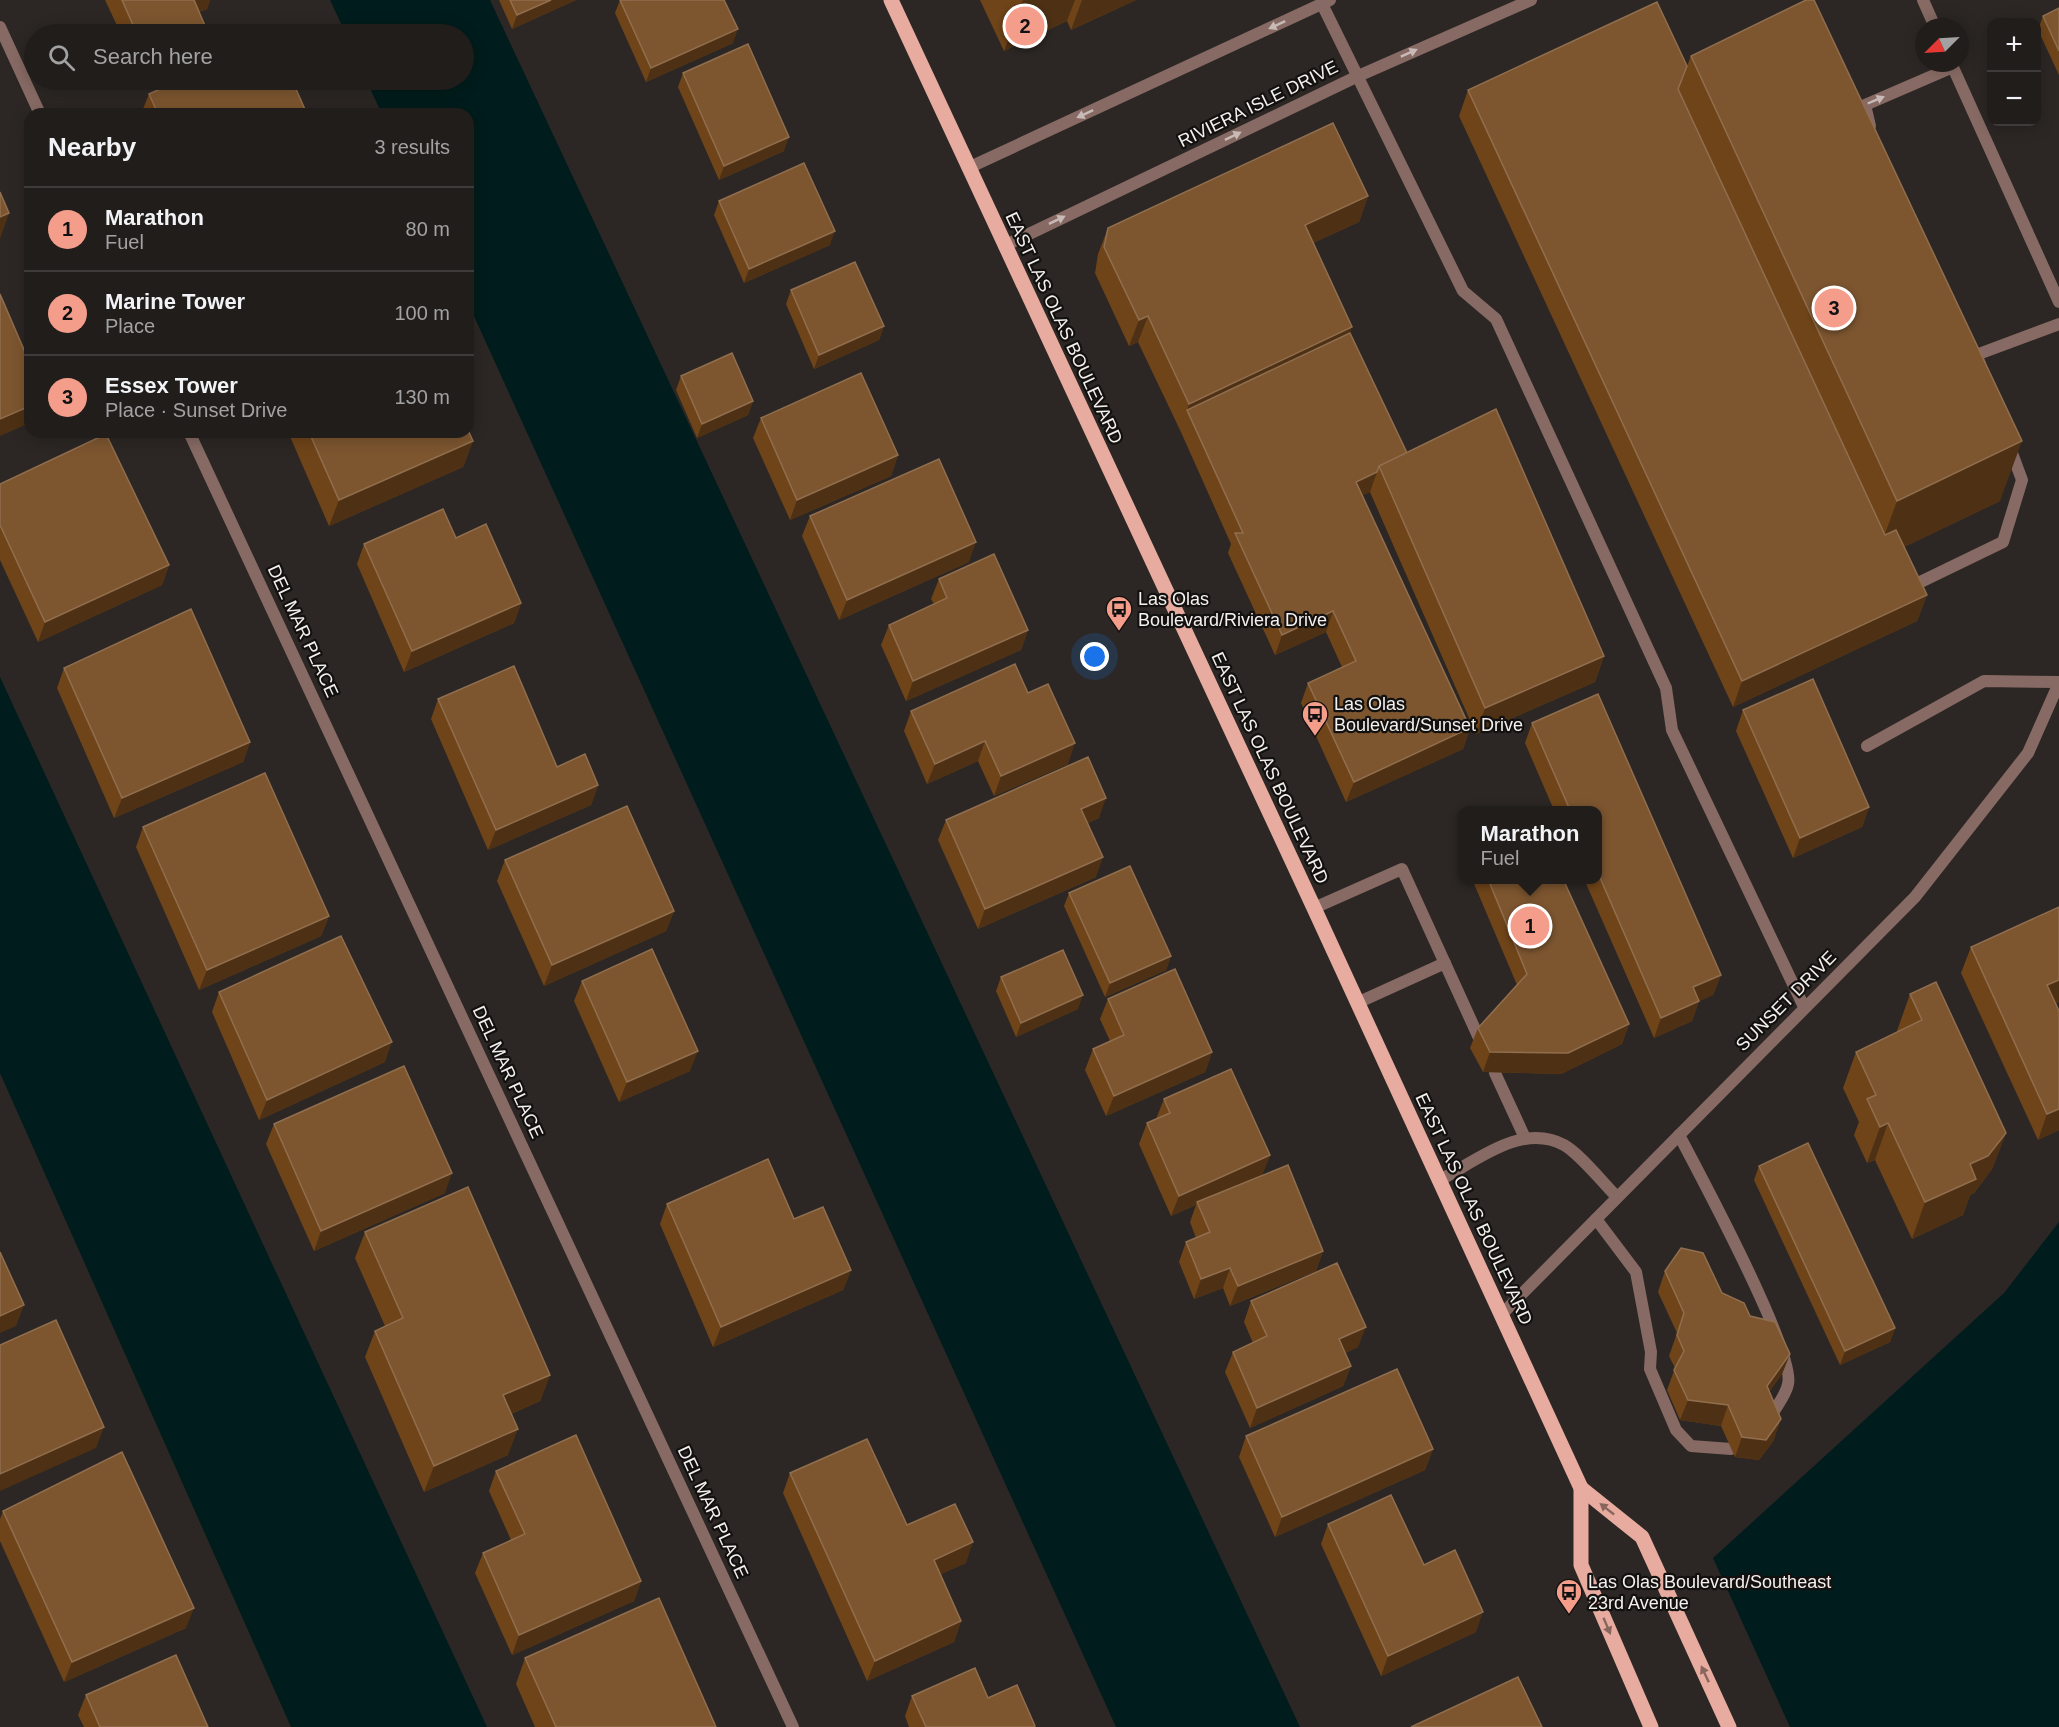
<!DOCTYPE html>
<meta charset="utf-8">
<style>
:root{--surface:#211d1b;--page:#292624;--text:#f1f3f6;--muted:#a2a2a3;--line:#3e3b3a;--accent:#f49d8b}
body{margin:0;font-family:Arial,sans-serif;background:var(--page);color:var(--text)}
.controls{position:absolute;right:18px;top:18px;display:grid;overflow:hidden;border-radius:12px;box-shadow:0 3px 15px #0003}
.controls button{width:54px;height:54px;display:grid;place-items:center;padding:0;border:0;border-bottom:2px solid var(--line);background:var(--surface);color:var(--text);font:30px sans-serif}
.compass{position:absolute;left:1915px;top:18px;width:54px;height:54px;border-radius:50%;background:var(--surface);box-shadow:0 3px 15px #0003;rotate:246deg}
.you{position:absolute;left:1095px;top:657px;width:21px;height:21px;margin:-15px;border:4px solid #fff;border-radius:50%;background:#1a73e8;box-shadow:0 0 0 9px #1a73e833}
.badge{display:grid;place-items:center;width:39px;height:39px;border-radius:50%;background:var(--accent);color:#111;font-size:20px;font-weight:700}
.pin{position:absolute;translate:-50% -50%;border:3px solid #fff;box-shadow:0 2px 6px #0006}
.popup{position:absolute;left:1458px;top:806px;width:144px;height:78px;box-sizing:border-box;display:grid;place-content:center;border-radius:12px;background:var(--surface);filter:drop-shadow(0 2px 4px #0005);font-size:20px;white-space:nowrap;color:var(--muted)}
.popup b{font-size:22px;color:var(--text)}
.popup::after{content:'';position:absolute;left:50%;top:100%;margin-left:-12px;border:12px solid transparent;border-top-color:var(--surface)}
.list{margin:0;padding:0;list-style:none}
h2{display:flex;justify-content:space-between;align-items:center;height:78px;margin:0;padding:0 24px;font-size:26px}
h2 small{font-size:20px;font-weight:400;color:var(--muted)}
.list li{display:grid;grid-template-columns:39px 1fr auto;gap:18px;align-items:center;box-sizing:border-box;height:84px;padding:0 24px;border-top:2px solid var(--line)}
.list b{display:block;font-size:22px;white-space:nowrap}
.list p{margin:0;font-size:20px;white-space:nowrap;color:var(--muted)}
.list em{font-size:20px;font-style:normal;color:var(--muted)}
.icon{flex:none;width:33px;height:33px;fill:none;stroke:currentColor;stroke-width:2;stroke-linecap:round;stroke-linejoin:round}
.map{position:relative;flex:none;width:2059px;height:1727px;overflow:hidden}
.search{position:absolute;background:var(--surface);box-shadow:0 3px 15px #0003;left:24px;top:24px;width:450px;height:66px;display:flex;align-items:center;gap:15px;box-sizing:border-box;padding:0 21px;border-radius:33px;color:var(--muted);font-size:22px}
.panel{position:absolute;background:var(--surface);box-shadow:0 3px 15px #0003;left:24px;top:108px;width:450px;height:330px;border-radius:18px}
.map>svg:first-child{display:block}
.water{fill:#011c1c}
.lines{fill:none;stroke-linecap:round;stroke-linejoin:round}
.lane{stroke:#876a64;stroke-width:12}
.street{stroke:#876a64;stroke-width:12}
.primary{stroke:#e7ab9f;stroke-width:15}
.wall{fill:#6f4419}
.shaded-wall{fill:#4e3114}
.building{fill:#7d5630;stroke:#906e4e;stroke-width:1.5}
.oneway{fill:#c8bab7}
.oneway2{fill:#88665e}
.labels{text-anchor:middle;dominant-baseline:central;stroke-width:4.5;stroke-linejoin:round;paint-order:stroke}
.street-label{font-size:18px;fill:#f4f0ee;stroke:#13110f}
.poi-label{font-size:18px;fill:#f4f0ee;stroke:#13110f;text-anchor:start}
</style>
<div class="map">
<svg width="2059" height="1727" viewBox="0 0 2059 1727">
<rect width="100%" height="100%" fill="#2c2724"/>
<!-- water -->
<g class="water">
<path d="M330,0H490L1300,1727H1116L468,303V114H382L366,80H464V34H346Z"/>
<path d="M0,677L487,1727H291L0,1073Z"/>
<path d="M2059,1222V1727H1790L1713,1558L2004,1293Z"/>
</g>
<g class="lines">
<!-- lane -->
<g class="lane">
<path d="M1322,4L1463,291L1496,319L1666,688L1672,730L1804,1007"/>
<path d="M1870,126L1865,105L1953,67"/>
<path d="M1980,364L1976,355L2059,324"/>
<path d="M1908,588L2003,542L2022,480L2009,445"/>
<path d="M1867,746L1984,681L2059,682"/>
<path d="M1314,908L1402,869L1479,1038"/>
<path d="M1357,1003L1445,963"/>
<path d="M1495,1073L1525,1138"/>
<path d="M1679,1135C1699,1173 1796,1353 1788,1384C1786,1396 1774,1409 1769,1420"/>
<path d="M1440,1180C1476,1161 1522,1122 1564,1145C1579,1153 1604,1184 1617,1197"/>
<path d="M1596,1219L1636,1272L1651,1352L1650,1369L1676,1430L1691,1446L1731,1449"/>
</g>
<!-- street -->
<g class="street">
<path d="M1923,0L1935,27"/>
<path d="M0,27L40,114"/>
<path d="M1951,63L2059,302"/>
<path d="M968,168L1330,0"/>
<path d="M1004,246L1356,77L1531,0"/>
<path d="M189,432L793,1727"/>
<path d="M1501,1315L1915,897L2028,753L2059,683"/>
</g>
<!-- primary -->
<g class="primary">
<path d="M891,0L1314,908L1581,1488V1565L1651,1727"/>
<path d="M1581,1488L1642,1537L1729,1727"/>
</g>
</g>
<!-- wall -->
<g class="wall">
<path d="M105,0H210L207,9L199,12L206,28L204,34H121Z"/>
<path d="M499,0H576L512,29Z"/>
<path d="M620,0L733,43L646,82L615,13Z"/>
<path d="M980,0H1136L1071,30L1067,21L1004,51Z"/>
<path d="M2059,8V75L2038,30L2043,16Z"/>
<path d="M1691,56L2000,501L1904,547L1927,595L1917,621L1733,707L1459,116L1468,90L1687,66Z"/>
<path d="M683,73L784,151L719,180L678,87Z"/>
<path d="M149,94L307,114H141Z"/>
<path d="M1368,196L1359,222L1313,243L1350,333L1407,453L1604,656L1595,682L1476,734L1370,492L1362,495L1470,728L1463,749L1346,802L1301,703L1308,683L1342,667L1326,632L1275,655L1228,553L1231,544L1180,430L1138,342L1129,346L1095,273L1098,254L1108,228Z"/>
<path d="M719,201L830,245L744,283L714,215Z"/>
<path d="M791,290L884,326L879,340L814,369L786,304Z"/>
<path d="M681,376L753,401L748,415L697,438L676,390Z"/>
<path d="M761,418L898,455L891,476L790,520L753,438Z"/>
<path d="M288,432H468L473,441L463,467L329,526Z"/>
<path d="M0,484L169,565L162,585L38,642L0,560Z"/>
<path d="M810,516L969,562L839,620L802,536Z"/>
<path d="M456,538L521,603L514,623L404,672L357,564L364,544Z"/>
<path d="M939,579L1028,630L1021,650L906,701L881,645L889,625L934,604L931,599Z"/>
<path d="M64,668L250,742L243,762L114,818L57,688Z"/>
<path d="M1028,693L1068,764L994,796L978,761L927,784L904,731L911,711Z"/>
<path d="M438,699L557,767L598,785L591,805L488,850L431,719Z"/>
<path d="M1743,710L1869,807L1862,827L1793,858L1736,731Z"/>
<path d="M1532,723L1721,975L1713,995L1699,1001L1692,1021L1654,1038L1584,879H1598V810H1554L1525,743Z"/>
<path d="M1099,818L1088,823L1096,877L978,929L938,840L946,820Z"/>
<path d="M143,827L329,916L321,936L199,990L136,847Z"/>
<path d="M505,860L674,911L666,931L544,986L497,881Z"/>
<path d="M1472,879H1563L1629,1024L1622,1044L1561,1074L1483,1072L1470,1048L1478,1028L1517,985Z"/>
<path d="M1069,893L1171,956L1166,970L1105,997L1064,906Z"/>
<path d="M1971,947L2056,1003L2059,1011V1130L2038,1140L1961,973Z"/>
<path d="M1001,977L1078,1009L1016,1037L996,991Z"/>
<path d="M582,981L690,1071L619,1102L574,1001Z"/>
<path d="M219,992L385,1062L259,1120L212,1012Z"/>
<path d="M1910,994L2006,1133L1992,1169L1974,1193L1970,1195L1963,1215L1912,1239L1875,1160L1867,1163L1854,1135L1859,1122L1843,1088L1856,1052L1898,1032L1897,1031Z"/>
<path d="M1108,999L1212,1052L1205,1072L1106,1116L1085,1070L1093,1049L1110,1041L1100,1019Z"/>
<path d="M1164,1099L1270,1155L1262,1175L1323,1251L1316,1271L1230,1306L1223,1288L1194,1299L1179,1262L1186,1242L1196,1238L1190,1222L1196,1205L1171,1216L1139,1144L1147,1123L1156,1119Z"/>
<path d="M274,1124L445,1193L314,1251L266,1144Z"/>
<path d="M1759,1166L1895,1328L1890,1342L1840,1365L1754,1180Z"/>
<path d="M667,1204L794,1219L851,1270L843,1290L713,1347L660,1224Z"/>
<path d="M365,1232L550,1375L540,1401L511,1414L508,1455L424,1492L365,1357L375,1331L385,1326L355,1258Z"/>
<path d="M1665,1271L1722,1293L1750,1316L1790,1354L1782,1374L1769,1392L1774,1440L1759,1460L1735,1457L1721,1426L1680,1420L1667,1390L1675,1368L1669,1356L1677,1333L1658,1292Z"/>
<path d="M1251,1301L1358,1347L1345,1353L1351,1366L1343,1386L1250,1428L1225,1372L1233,1352L1253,1343L1244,1322Z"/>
<path d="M1246,1436L1433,1449L1425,1470L1275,1537L1239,1457Z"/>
<path d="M496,1471L641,1581L634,1601L512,1655L475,1573L483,1553L511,1540L489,1491Z"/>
<path d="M790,1473L907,1525L966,1563L940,1574L961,1621L954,1642L867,1681L783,1493Z"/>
<path d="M3,1511L186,1628L64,1682L0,1541V1519Z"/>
<path d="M1328,1524L1424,1565L1476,1632L1381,1676L1321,1544Z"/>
<path d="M525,1658L716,1727H535L516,1684Z"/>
<path d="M86,1695L208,1727H84L78,1715Z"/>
<path d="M912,1696L988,1698L1035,1727H909L905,1716Z"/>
</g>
<!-- shaded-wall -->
<g class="shaded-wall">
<path d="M192,0H210L207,9L185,18Z"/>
<path d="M551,0H576L512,29L517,15Z"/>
<path d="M1023,0H1075L1067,21L1004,51Z"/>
<path d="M1082,0H1136L1071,30Z"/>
<path d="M206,28L204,34H193Z"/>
<path d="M738,29L733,43L646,82L651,68Z"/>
<path d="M789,137L784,151L719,180L724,166Z"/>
<path d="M1368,196L1359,222L1295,251L1305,225Z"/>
<path d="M9,213L0,239V217Z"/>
<path d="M835,231L830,245L744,283L749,269Z"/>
<path d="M1148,316L1138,342L1129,346L1139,320Z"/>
<path d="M884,326L879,340L814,369L819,355Z"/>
<path d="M1352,327L1343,353L1187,410L1189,404Z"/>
<path d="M753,401L748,415L697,438L702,424Z"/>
<path d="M30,406V423L0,436V419Z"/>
<path d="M473,441L463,467L329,526L339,500Z"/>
<path d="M2022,441L2000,501L1875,561L1897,501Z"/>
<path d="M898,455L891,476L790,520L797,500Z"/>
<path d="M1377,472L1370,492L1348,502L1356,482Z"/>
<path d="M976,542L969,562L839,620L847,600Z"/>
<path d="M169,565L162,585L38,642L45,622Z"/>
<path d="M1927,595L1917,621L1733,707L1742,681Z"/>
<path d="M521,603L514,623L404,672L412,651Z"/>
<path d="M1333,611L1326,632L1275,655L1282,635Z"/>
<path d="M1028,630L1021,650L906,701L913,681Z"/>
<path d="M1604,656L1595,682L1476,734L1485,708Z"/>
<path d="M1470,728L1463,749L1346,802L1354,782Z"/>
<path d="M985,741L978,761L927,784L935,764Z"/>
<path d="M250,742L243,762L114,818L122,798Z"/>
<path d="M1075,743L1068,764L994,796L1001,776Z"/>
<path d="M598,785L591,805L488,850L496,830Z"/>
<path d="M1106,798L1099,818L1074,829L1081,809Z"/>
<path d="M1869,807L1862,827L1793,858L1800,838Z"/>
<path d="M1103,857L1096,877L978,929L985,909Z"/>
<path d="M674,911L666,931L544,986L552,965Z"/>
<path d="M329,916L321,936L199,990L207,970Z"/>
<path d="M1171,956L1166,970L1105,997L1110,983Z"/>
<path d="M1721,975L1713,995L1698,1002L1699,1001L1692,1021L1654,1038L1661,1018L1693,987Z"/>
<path d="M2059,980V1002L2038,1012L2047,985Z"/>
<path d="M1083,995L1078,1009L1016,1037L1021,1023Z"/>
<path d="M1629,1024L1622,1044L1561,1074L1483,1072L1490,1052Z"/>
<path d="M392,1042L385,1062L259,1120L267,1100Z"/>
<path d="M698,1051L690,1071L619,1102L627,1082Z"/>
<path d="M1212,1052L1205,1072L1106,1116L1114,1096Z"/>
<path d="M2059,1109V1130L2038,1140L2047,1114Z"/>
<path d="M1888,1123L1875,1160L1867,1163L1880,1127Z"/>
<path d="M2006,1133L1992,1169L1974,1193L1970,1195L1963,1215L1912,1239L1925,1202Z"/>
<path d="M1270,1155L1262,1176L1197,1202L1196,1205L1171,1216L1179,1196Z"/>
<path d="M452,1173L445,1193L314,1251L321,1231Z"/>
<path d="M1323,1251L1316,1271L1230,1306L1238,1286Z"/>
<path d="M1230,1268L1223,1288L1194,1299L1201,1279Z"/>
<path d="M851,1270L843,1290L713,1347L721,1327Z"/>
<path d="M24,1305L16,1326L0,1333V1316Z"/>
<path d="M1366,1327L1358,1347L1331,1359L1339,1339Z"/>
<path d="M1895,1328L1890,1342L1840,1365L1845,1351Z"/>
<path d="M1790,1354L1782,1374L1759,1406L1767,1386Z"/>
<path d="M1351,1366L1343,1386L1250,1428L1257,1408Z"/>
<path d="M550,1375L540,1401L494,1421L503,1395Z"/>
<path d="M1688,1400L1728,1405L1721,1426L1680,1420Z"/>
<path d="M1781,1419L1774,1440L1759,1460L1735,1457L1742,1437Z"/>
<path d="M104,1427L96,1448L0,1491V1474Z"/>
<path d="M518,1429L508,1455L424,1492L434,1466Z"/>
<path d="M1433,1449L1425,1470L1275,1537L1282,1517Z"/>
<path d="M973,1542L966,1563L927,1581L934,1560Z"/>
<path d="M641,1581L634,1601L512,1655L519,1635Z"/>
<path d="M194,1608L186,1628L64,1682L72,1662Z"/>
<path d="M1483,1612L1476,1632L1381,1676L1388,1656Z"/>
<path d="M961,1621L954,1642L867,1681L875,1661Z"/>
</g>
<!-- building -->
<g class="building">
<path d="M122,0H194L206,28L193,34H137Z"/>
<path d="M510,0H551L517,15Z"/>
<path d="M620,0H724L738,29L651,68Z"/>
<path d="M1806,0H1814L2022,441L1897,501L1691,56Z"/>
<path d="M1657,2L1687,66L1678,89L1885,535L1896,530L1927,595L1742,681L1468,90Z"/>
<path d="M2059,8V51L2043,16Z"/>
<path d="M748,44L789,137L724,166L683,73Z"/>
<path d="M181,80H292L307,114H158L149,94Z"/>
<path d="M1333,123L1368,196L1305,225L1352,327L1189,404L1148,316L1139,320L1104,247L1108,228Z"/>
<path d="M804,163L835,231L749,269L719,201Z"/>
<path d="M0,192L9,213L0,217Z"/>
<path d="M855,262L884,326L819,355L791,290Z"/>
<path d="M0,294L28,359H30V406L0,419Z"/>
<path d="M1350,333L1407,453L1379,466L1377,472L1356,482L1470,728L1354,782L1308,683L1356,661L1333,611L1282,635L1235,533H1243L1187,410Z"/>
<path d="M732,353L753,401L702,424L681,376Z"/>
<path d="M861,373L898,455L797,500L761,418Z"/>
<path d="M1496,409L1604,656L1485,708L1379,466Z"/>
<path d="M468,430L473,441L339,500L309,432H468Z"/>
<path d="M106,434L169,565L45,622L0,525V484Z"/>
<path d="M939,459L976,542L847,600L810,516Z"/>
<path d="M443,509L456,538L486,524L521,603L412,651L364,544Z"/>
<path d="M994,554L1028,630L913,681L889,625L947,598L939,579Z"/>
<path d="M191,609L250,742L122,798L64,668Z"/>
<path d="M1015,664L1028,693L1048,684L1075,743L1001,776L985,741L935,764L911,711Z"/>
<path d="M514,666L557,767L585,754L598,785L496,830L438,699Z"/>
<path d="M1813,679L1869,807L1800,838L1743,710Z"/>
<path d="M1598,694L1721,975L1693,987L1699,1001L1661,1018L1598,873V810H1570L1532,723Z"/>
<path d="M1088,757L1106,798L1081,809L1103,857L985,909L946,820Z"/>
<path d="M265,773L329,916L207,970L143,827Z"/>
<path d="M627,806L674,911L552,965L505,860Z"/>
<path d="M1130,866L1171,956L1110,983L1069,893Z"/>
<path d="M1488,879H1563L1629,1024L1568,1053L1490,1052L1478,1028L1527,974Z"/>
<path d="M2059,907V980L2047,985L2059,1011V1109L2047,1114L1971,947Z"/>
<path d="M341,936L392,1042L267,1100L219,992Z"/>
<path d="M652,949L698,1051L627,1082L582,981Z"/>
<path d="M1063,950L1083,995L1021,1023L1001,977Z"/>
<path d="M1175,969L1212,1052L1114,1096L1093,1049L1124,1035L1108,999Z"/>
<path d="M1936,982L2006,1133L1988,1156L1970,1164L1976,1179L1925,1202L1888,1123L1880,1127L1867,1099L1876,1095L1856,1052L1922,1020L1910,994Z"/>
<path d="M404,1066L452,1173L321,1231L274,1124Z"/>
<path d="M1231,1069L1270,1155L1179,1196L1147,1123L1170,1113L1164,1099Z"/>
<path d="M1808,1143L1895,1328L1845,1351L1759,1166Z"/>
<path d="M768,1159L794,1219L823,1207L851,1270L721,1327L667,1204Z"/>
<path d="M1288,1165L1323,1251L1238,1286L1230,1268L1201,1279L1186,1242L1210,1232L1197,1202Z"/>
<path d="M468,1187L550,1375L503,1395L518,1429L434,1466L375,1331L403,1318L365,1232Z"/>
<path d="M1681,1248L1703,1253L1722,1293L1744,1303L1750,1316L1775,1322L1790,1354L1767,1386L1781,1419L1766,1440L1742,1437L1728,1405L1688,1400L1674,1370L1684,1351L1677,1335L1684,1313L1665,1271Z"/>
<path d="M0,1252L24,1305L0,1316Z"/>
<path d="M1337,1263L1366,1327L1339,1339L1351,1366L1257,1408L1233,1352L1267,1336L1251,1301Z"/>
<path d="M56,1320L104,1427L0,1474V1345Z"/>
<path d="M1397,1369L1433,1449L1282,1517L1246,1436Z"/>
<path d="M576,1435L641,1581L519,1635L483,1553L525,1534L496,1471Z"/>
<path d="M867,1439L907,1525L955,1504L973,1542L934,1560L961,1621L875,1661L790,1473Z"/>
<path d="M122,1452L194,1608L72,1662L3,1511Z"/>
<path d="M1391,1495L1424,1565L1455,1550L1483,1612L1388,1656L1328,1524Z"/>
<path d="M659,1598L716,1727H556L525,1658Z"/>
<path d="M176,1655L208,1727H100L86,1695Z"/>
<path d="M975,1668L988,1698L1017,1685L1035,1726L1033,1727H926L912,1696Z"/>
<path d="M1518,1677L1542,1727H1411Z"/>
</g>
<!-- one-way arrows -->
<defs><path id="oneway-solid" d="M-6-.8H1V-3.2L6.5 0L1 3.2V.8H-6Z" transform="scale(1.5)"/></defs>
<g class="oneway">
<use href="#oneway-solid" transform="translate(1277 25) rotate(155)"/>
<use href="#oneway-solid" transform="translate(1409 53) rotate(-24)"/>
<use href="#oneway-solid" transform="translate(1876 100) rotate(-23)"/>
<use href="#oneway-solid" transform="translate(1085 114) rotate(155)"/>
<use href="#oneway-solid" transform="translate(1233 136) rotate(-26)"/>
<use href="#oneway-solid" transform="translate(1057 220) rotate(-26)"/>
</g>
<g class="oneway2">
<use href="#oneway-solid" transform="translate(1607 1509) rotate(-142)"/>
<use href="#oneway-solid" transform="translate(1607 1626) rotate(67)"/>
<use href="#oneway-solid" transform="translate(1705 1674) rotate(-115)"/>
</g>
<!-- icons -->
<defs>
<g id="bus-pin" transform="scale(1.35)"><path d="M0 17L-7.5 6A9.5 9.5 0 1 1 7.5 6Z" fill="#f49d8b" stroke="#13110f"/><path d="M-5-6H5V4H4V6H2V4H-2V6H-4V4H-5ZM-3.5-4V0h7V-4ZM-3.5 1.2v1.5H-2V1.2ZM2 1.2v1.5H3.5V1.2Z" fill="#111"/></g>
</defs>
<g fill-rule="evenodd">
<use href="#bus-pin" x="1119" y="609"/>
<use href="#bus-pin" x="1315" y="714"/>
<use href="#bus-pin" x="1569" y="1592"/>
</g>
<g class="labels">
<!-- street labels -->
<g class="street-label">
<text transform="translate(1258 104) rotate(-26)">RIVIERA ISLE DRIVE</text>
<text transform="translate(1064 328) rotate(65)">EAST LAS OLAS BOULEVARD</text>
<text transform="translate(303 631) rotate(65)">DEL MAR PLACE</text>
<text transform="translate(1270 768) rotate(65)">EAST LAS OLAS BOULEVARD</text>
<text transform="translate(1786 1001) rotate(-45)">SUNSET DRIVE</text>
<text transform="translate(508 1072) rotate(65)">DEL MAR PLACE</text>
<text transform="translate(1474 1209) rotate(65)">EAST LAS OLAS BOULEVARD</text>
<text transform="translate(713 1512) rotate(65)">DEL MAR PLACE</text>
</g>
<!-- poi labels -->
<g class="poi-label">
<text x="1138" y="599">Las Olas<tspan x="1138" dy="21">Boulevard/Riviera Drive</tspan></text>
<text x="1334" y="704">Las Olas<tspan x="1334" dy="21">Boulevard/Sunset Drive</tspan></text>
<text x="1588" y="1582">Las Olas Boulevard/Southeast<tspan x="1588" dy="21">23rd Avenue</tspan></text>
</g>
</g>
</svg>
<div class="controls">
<button>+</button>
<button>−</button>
</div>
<svg class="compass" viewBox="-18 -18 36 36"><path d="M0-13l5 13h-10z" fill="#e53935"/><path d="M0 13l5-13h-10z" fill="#a2a2a3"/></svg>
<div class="you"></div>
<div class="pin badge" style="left:1530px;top:926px">1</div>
<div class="popup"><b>Marathon</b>Fuel</div>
<div class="pin badge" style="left:1025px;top:26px">2</div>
<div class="pin badge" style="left:1834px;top:308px">3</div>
<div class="search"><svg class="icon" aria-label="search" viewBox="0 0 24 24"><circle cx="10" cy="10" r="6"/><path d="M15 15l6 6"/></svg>Search here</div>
<section class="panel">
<h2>Nearby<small>3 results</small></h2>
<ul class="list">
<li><span class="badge">1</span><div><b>Marathon</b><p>Fuel</p></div><em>80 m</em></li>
<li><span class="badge">2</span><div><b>Marine Tower</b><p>Place</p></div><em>100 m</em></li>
<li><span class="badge">3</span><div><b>Essex Tower</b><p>Place · Sunset Drive</p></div><em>130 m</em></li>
</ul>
</section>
</div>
